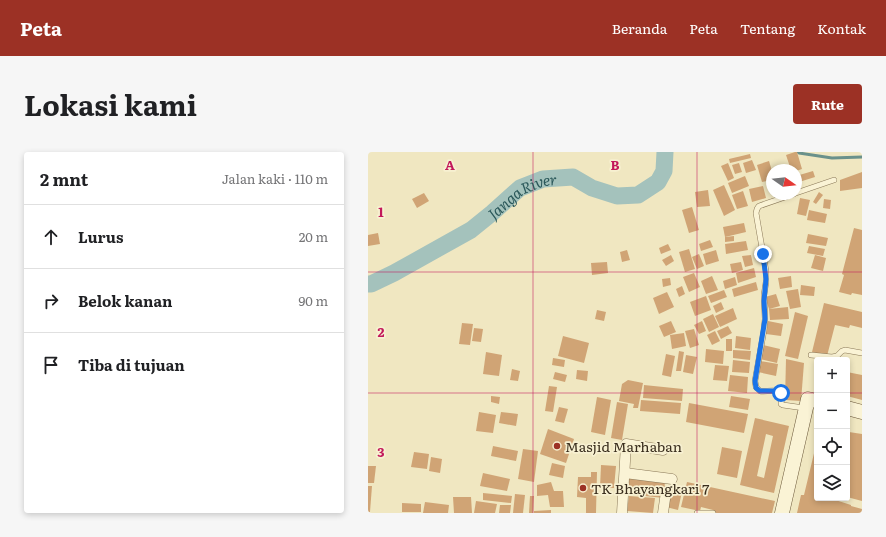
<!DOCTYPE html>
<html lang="id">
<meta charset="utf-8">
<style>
:root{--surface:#fff;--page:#f6f6f6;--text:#202124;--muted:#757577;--line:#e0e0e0;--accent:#9c3125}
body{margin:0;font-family:Literata,serif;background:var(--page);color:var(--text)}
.controls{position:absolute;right:12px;bottom:12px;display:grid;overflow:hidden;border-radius:4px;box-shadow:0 2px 6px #0003}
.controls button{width:36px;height:36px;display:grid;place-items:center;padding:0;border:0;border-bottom:1px solid var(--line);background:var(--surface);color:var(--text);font:20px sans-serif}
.compass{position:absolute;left:398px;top:12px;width:36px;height:36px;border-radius:50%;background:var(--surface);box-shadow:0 2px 6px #0003;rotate:104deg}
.stop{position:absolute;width:12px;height:12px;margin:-9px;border:3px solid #1a73e8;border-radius:50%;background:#fff}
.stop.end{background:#1a73e8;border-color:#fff;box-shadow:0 1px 4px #0008}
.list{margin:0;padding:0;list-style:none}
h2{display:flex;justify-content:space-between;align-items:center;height:52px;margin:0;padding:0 16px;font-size:17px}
h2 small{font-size:13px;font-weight:400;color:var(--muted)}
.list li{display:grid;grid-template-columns:26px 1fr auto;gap:12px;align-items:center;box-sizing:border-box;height:64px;padding:0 16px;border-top:1px solid var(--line)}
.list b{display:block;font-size:15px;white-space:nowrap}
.list em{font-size:13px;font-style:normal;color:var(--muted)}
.icon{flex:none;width:22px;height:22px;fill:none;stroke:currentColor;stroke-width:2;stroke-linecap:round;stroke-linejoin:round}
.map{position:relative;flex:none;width:494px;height:361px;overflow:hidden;border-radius:4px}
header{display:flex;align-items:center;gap:24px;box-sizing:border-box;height:56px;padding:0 20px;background:var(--accent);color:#fff}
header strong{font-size:19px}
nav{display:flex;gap:22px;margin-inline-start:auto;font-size:14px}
.intro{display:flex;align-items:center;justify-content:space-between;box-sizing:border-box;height:96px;padding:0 24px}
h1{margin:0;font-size:28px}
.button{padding:10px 18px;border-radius:4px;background:var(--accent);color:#fff;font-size:14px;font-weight:700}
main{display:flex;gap:24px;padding:0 24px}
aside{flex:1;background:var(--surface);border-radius:4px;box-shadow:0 2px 6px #0003}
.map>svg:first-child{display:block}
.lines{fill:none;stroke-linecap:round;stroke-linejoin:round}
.stream{stroke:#6a918b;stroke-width:3}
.river{stroke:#a4c2bc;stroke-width:17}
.building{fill:#d0a475;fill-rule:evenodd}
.lane-casing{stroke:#8a7858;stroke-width:6}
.street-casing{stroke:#8a7858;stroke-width:11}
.secondary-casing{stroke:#6c593b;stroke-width:15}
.lane{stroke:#faf3d5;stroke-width:5}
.street{stroke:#faf3d5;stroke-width:10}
.secondary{stroke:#faf3d5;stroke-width:14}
.route{stroke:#1a73e8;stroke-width:5}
.grid{fill:none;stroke:#c2185b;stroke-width:1;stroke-opacity:0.55}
.poi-dot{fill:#9c3125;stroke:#f7f0d1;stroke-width:1.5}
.labels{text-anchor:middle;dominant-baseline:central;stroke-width:3.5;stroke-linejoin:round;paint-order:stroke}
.poi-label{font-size:14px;fill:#392d1d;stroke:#f7f0d1;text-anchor:start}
.water-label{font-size:15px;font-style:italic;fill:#2b585a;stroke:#f7f0d1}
.grid-label{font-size:13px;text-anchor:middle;font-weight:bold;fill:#c2185b;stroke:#f7f0d1;stroke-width:3.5;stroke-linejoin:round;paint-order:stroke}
</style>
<header>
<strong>Peta</strong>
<nav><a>Beranda</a><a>Peta</a><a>Tentang</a><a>Kontak</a></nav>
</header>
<div class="intro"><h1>Lokasi kami</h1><a class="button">Rute</a></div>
<main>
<aside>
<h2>2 mnt<small>Jalan kaki · 110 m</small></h2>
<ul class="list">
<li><svg class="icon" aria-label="ahead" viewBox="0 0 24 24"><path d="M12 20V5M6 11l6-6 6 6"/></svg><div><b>Lurus</b></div><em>20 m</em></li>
<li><svg class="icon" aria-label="right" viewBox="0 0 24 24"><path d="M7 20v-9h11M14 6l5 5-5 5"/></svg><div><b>Belok kanan</b></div><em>90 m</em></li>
<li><svg class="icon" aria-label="arrive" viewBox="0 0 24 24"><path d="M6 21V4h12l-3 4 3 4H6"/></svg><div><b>Tiba di tujuan</b></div></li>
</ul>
</aside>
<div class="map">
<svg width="494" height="361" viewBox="0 0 494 361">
<rect width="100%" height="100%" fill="#f0e7c1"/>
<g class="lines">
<!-- stream -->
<path class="stream" d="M430,0L431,1L464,6L494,5"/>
<!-- river -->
<path class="river" id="s1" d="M0,132H3L26,121L103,78L124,61L152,36L175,27L205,25L224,36L249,44L270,43L290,30L296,19L297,0"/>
</g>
<!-- building -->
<g class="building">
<path d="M427,0H429L434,17L428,19V18H423L418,3Z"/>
<path d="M382,2L383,6L362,11L361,7Z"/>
<path d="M384,8L388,18L378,21L375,11Z"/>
<path d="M401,9L404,19V28L394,30L389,13Z"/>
<path d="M360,11L366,26L360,29L353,14Z"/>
<path d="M371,11L374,20L367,22L364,13Z"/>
<path d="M445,19L447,25L428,31V24Z"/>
<path d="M494,20V36L472,39V28Z"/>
<path d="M377,24L381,34L364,41L360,31Z"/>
<path d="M356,33L367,58L356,64L345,38Z"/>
<path d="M395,34L398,46L384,50L381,37Z"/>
<path d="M340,38L342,54L329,55L327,40Z"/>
<path d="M375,39L380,54L369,57L364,43Z"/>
<path d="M451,40L455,43L448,52L445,50Z"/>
<path d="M56,41L61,49L49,56L44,47Z"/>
<path d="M432,46L442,48L438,64L429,62Z"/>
<path d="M456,47L463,48L462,57L455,56Z"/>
<path d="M324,55L331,78L321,81L314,58Z"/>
<path d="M441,58L459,62L457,71L439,68Z"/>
<path d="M376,71L378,80L357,85L355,75Z"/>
<path d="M486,76L494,78V143L484,141L483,143L471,140L476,123L474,122Z"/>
<path d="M10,81L12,92L0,94V83Z"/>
<path d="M440,82L460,86L458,94L438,91Z"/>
<path d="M366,84V89L357,90V85Z"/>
<path d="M342,88L345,95L333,99L331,92Z"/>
<path d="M378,89L380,98L358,102L357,92Z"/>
<path d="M300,92L303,98L293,102L291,96Z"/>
<path d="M441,94L457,97L455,104L439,101Z"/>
<path d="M321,97L327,117L317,120L311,100Z"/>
<path d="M259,98L262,108L254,110L252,100Z"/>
<path d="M348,98L351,109L338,113L335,102Z"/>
<path d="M331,102L336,114L329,117L324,105Z"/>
<path d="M303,103L306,109L298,114L294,108Z"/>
<path d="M383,103L385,113L377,115L374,104Z"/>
<path d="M447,103L458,106L455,119L443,116Z"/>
<path d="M239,110L240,121L224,123L223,111Z"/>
<path d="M373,110L375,118L364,121L362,112Z"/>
<path d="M386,116L388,125L370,131L368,121Z"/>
<path d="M326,121L332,135L321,140L315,125Z"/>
<path d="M344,124L350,138L338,142L333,129Z"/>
<path d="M423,124L424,135L412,137L410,126Z"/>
<path d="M367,125L369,133L357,137L355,129Z"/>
<path d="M302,126L303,133L295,135L294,127Z"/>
<path d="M388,130L390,138L366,145L364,137Z"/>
<path d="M433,133L447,135L446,144L432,143Z"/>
<path d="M314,134L317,142L311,145L308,137Z"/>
<path d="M430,137L433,155L422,157L418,139Z"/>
<path d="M356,138L359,145L343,151L340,144Z"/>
<path d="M299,140L306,155L291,162L285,146Z"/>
<path d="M408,142L412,154L401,157L420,155L421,167L402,168L401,157L397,145Z"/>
<path d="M338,144L343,158L327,164L322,150Z"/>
<path d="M353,150L356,157L348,161L345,154Z"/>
<path d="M456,151L494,160V176L482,173L481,176L467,173L459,204L444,200Z"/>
<path d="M365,156L369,167L352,175L347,164Z"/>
<path d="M229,158L238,160L236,169L227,167Z"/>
<path d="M427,160L440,164L430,207L417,204Z"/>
<path d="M345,162L351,175L341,180L335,167Z"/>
<path d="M303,169L308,180L296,185L291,174Z"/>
<path d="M334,169L338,179L331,182L326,173Z"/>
<path d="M400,169L415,172L413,184L398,182Z"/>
<path d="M94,171L105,172L102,193L91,192Z"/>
<path d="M360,174L364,181L353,187L349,179Z"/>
<path d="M106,176L115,177L113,190L104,189Z"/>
<path d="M326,177L331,193L322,196L317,179Z"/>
<path d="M347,179L352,189L344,193L339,183Z"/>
<path d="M316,181L318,194L304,197L302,183Z"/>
<path d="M195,184L221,191L216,211L190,204Z"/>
<path d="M368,184L383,186L382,198L367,196Z"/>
<rect x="358" y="187" width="6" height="12"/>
<path d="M395,193L412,197L409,211L392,207Z"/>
<path d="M338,197L356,199L355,212L337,210Z"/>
<path d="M365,198L383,199L382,208L365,206Z"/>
<path d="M311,199L316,200L313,219H308Z"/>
<path d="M118,200L134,203L131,224L115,222Z"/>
<path d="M298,202L307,204L303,225L294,223Z"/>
<path d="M318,203L329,205L325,222L315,220Z"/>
<path d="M185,206L197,208L196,215L184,213Z"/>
<path d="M418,207L436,211L433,249L417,248Z"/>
<path d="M365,208L382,210L381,221L364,220Z"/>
<path d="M392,209L410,212L408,224L390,220Z"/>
<path d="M347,213L361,214L359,229L345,228Z"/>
<path d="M144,217L152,219L150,229L142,228Z"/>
<path d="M209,218L220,219L219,229L208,227Z"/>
<path d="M187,220L199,223L197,230L185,227Z"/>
<path d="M479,220L494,223V248L479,244Z"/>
<path d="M362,223L380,225L379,241L360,239Z"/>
<path d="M260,228L275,231L270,256H265L266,252L251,249L254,232Z"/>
<path d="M276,233L315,237L314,249L275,246Z"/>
<path d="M181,234L189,235L185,260L177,259Z"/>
<path d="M123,244L132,245L131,252L123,250Z"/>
<path d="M363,244L382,247L380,258L361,255Z"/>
<path d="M229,245L243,248L237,283L223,280Z"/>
<path d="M273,248L313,251L312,262L272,259Z"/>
<path d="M249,250L260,252L254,288L243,286Z"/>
<path d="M321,251L380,262L376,281L318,270Z"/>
<path d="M191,255L200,257L196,271L187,269Z"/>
<path d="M111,260L128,263L125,281L108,279Z"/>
<path d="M133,260L150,262L148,274L131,271Z"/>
<path d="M387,266L421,274L406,341L372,333ZM398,282L405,284L396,326L389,324Z"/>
<path d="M180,277L206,287L198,311L172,302Z"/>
<path d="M481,280L494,282V349L479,345V288Z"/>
<path d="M448,293L449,346H461L483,353V354L494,357V361H429L433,343H436Z"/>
<path d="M125,294L150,299L148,309L123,304Z"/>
<path d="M354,295L374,299L369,326L349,322Z"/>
<path d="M155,297L170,299L166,330L150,327Z"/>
<path d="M46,300L61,302L59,317L43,315Z"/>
<path d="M63,305L74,307L72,321L61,319Z"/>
<path d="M184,311L197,314L195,326L181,323Z"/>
<path d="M233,313L248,314L246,336H232Z"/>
<path d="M0,314H8L6,331H0Z"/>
<path d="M223,320H229L228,361H218V346L209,345L210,325H223Z"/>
<path d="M115,321L142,327L139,339L112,334Z"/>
<path d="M260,325L297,328L296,346L258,342Z"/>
<path d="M183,330L186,339H195L196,355H182L180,343L169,344V333Z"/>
<path d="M319,330L407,349L404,361H345V358L333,355L332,359L313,355Z"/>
<path d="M303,333L315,335L310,358L298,355Z"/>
<path d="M0,334H4L2,360H0Z"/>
<path d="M115,341L144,344L143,351L115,348Z"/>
<path d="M147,342L157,343L155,361H145Z"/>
<path d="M162,344H166L165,361H161Z"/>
<path d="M261,344L287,346L285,361L259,359Z"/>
<path d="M85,345H103L104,361H86Z"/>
<path d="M108,349L129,352L127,361H106Z"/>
<path d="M57,350L81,353L80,361H55Z"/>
<path d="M34,351L53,352V360H34Z"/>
<path d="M132,353H143L142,361H131Z"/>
<path d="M183,358V361H166V359Z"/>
</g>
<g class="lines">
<!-- lane casing -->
<g class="lane-casing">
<g id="lane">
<path d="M428,41L466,28"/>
<path d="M426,42L391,54L389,57L388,61L398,119V130L396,143L397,167L396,178L387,229L388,235L392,239C397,240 410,237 413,241C415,244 413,249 413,252L415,253L436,256"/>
<path d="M443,203L464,205L469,204L474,199L477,198L494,201"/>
<path d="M329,361H345"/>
</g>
</g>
<!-- street casing -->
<g class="street-casing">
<g id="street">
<path d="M257,321L304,327"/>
<path d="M254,361L258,292L295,298"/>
<path d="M295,361L298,340"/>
</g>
</g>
<!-- secondary casing -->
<g class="secondary-casing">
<g id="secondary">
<path d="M479,256L494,260"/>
<path d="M414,361L440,247L449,249"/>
</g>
</g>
<!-- lane -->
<use href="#lane" class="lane"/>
<!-- street -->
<use href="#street" class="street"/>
<!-- secondary -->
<use href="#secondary" class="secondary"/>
</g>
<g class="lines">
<!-- route -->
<path class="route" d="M395,102L398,127L396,149L397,167L387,229L388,236L392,239H409L413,241"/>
</g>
<!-- grid -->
<path class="grid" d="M165,0V361M329,0V361M0,120H494M0,241H449M479,241H494"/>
<!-- markers -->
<g class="poi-dot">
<circle cx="189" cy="294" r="4"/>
<circle cx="215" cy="336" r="4"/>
</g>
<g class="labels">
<!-- poi labels -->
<g class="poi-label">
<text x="197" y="294">Masjid Marhaban</text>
<text x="223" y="336">TK Bhayangkari 7</text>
</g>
<!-- water labels -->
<g class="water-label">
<text stroke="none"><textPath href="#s1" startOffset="180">Janga River</textPath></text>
</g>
</g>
<g class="grid-label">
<text x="82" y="18">A</text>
<text x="247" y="18">B</text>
<text x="13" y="65">1</text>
<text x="13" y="185">2</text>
<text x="13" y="305">3</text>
</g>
</svg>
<div class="controls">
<button>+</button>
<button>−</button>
<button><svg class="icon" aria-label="locate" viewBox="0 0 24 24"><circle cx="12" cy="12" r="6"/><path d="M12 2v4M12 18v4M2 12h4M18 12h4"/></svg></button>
<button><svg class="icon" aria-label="layers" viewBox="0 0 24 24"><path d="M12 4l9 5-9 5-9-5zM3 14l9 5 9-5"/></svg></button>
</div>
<svg class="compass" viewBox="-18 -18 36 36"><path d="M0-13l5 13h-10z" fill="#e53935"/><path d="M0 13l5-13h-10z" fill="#757577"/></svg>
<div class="stop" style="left:413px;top:241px"></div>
<div class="stop end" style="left:395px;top:102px"></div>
</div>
</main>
